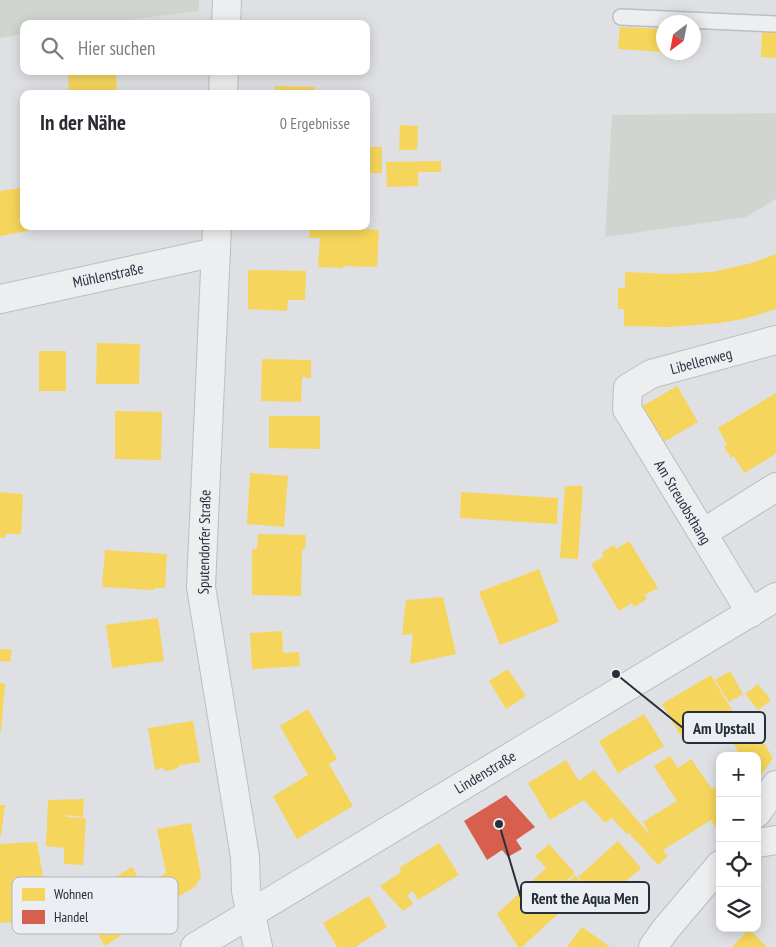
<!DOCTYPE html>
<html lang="de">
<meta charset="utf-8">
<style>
:root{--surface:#fff;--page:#f7f7f7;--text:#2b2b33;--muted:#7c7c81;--line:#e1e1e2}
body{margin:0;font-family:"PT Sans Narrow",sans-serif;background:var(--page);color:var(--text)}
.controls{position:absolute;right:15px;bottom:15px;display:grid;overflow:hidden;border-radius:10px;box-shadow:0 2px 12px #0003}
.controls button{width:45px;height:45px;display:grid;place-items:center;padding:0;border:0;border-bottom:1px solid var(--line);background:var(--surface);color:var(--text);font:25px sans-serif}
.compass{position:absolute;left:656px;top:15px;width:45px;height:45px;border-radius:50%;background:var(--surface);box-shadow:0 2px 12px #0003;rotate:212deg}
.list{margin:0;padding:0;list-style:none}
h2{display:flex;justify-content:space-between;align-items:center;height:65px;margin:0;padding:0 20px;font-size:21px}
h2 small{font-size:16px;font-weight:400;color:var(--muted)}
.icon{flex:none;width:28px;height:28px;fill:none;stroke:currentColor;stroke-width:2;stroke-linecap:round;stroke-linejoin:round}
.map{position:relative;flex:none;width:776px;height:947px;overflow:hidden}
.search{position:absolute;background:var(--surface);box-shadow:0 2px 12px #0003;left:20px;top:20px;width:350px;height:55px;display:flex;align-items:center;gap:12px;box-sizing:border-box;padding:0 18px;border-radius:10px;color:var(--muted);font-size:19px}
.panel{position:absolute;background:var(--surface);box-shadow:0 2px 12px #0003;left:20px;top:90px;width:350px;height:140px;border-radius:10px}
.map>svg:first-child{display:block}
.green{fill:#d0d6cf}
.homes{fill:#f6d55c}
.shops{fill:#d6604d}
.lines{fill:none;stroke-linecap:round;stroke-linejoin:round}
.service-casing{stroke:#bcbec1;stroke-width:18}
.minor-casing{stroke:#bcbec1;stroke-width:30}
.tertiary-casing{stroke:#bcbec1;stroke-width:30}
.service{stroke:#edeeef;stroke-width:15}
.minor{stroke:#edeeef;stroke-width:28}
.tertiary{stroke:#edeeef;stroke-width:28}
.labels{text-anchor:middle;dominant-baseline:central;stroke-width:5;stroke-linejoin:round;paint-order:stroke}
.street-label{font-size:15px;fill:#273039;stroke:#ebeff3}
.key{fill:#ebeff3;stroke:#b0b6bb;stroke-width:1}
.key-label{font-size:14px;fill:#273039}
.leader{fill:none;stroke:#273039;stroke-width:2}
.callout-dot{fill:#273039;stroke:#ebeff3;stroke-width:2}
.callout{fill:#ebeff3;stroke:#273039;stroke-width:2}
.callout-label{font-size:16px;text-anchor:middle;font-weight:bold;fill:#273039}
</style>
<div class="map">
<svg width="776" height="947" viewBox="0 0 776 947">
<rect width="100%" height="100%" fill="#dee0e3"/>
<!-- green -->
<g class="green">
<path d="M0,0H199V11L93,24H24V34L0,38Z"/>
<path d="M776,113V199L746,217L605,237L612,115Z"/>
</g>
<!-- homes -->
<g class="homes">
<path d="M620,27L664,29V52L618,49Z"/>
<path d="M762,32L776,33V58L761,57Z"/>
<path d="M68,71H116L117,91L69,93Z"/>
<path d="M275,86L315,87V94H275Z"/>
<path d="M400,125L418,126L417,150H399Z"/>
<path d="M366,136H369L370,147H382V173H366Z"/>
<path d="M441,161V172H418V186L387,187L386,162Z"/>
<path d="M20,188L24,207V226H27L28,231L0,236V191Z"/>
<path d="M310,226H364V229L379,230L377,267L343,266V268L318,267L320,238H309Z"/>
<path d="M776,254V309L744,319L719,323L670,327L624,326V309H618V288H625V272L671,274L712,272L752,263Z"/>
<path d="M248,270L306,271L305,300H288L287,311L248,309Z"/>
<path d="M97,343L140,344L139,384H96Z"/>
<rect x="39" y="351" width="27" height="40"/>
<path d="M262,359L311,360V378L302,377L301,402L261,401Z"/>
<path d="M677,386L698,422L662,443L641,407Z"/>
<path d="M776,393V454L744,473L734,456L731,458L724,447L727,445L718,428Z"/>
<path d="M115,411L162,412L161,460L115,459Z"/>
<path d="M269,416H320V449L269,448Z"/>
<path d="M250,473L288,476L284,527L247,524Z"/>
<path d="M565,486H583L578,559L560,558Z"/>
<path d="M0,492L23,494L21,534H5V538H0Z"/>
<path d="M461,492L558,498L557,524L460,518Z"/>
<path d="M258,534L306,535L305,549H302L301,596L252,595V549H257Z"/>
<path d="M629,541L658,588L644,595L647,599L634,607L632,603L619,611L591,564L604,556L602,552L614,545L616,549Z"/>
<path d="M105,550L167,554L165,588H154V590L102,587Z"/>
<path d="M539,569L559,622L500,645L479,592Z"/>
<path d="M443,597L456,654L410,664L413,634L402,635L406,600Z"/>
<path d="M158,618L164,661L112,668L106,625Z"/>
<path d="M282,631L283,653L299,652L300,666L252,669L250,633Z"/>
<path d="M0,649L12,650L10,662L0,661Z"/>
<path d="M508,669L526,696L506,709L489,681Z"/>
<path d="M730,671L743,694L729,702L715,680Z"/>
<path d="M711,675L733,712L684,741L662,704Z"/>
<path d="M0,683L5,684L1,732H0Z"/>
<path d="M758,684L771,700L758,710L745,694Z"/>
<path d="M308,709L337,759L329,764L353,806L297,839L273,796L308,775L280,726Z"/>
<path d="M644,714L664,746L618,773L599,741Z"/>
<path d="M750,720L773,758L757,781V756H740L728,732Z"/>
<path d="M193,721L200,762L180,765L177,769L166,771L162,768L155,770L148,728Z"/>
<path d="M670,756L678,768L691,759L712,789L720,784V834L711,820L663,850L668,856L658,865L629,833L627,834L612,818L605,823L584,800L550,820L528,783L566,760L579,781L594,770L651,836L643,822L677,801L654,766Z"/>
<path d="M84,799L83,817L66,815V817L86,818L83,865L64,864V848L46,846L48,800Z"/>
<path d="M0,805H5L1,836H0Z"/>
<path d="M191,823L201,876L195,887L157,909V911L105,946L77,899L132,867L143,887L166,873L157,829Z"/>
<path d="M618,841L641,868L601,903L578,877Z"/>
<path d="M37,842L48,907L18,911L15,894L4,896L14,895L17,913L27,912L28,921L0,923V844Z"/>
<path d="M439,843L459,875L418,900L413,891L407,895L413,904L403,911L380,886L401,872L399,868Z"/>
<path d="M549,844L575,873L548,897L561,911L522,947H518L497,914L546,868L535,856Z"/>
<path d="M575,875L591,895L580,906L563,887Z"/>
<path d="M369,896L387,927L355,947H337L323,923Z"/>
<path d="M582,927L610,947H567Z"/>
<path d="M749,929L767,947H732Z"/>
</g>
<!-- shops -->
<path class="shops" d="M506,795L535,827L516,840L522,849L508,857L502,850L487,860L464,821Z"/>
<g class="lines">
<!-- service casing -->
<g class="service-casing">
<path id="service" d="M621,17L776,24"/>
</g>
<!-- minor casing -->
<g class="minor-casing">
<g id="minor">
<path d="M226,24L227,0"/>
<path d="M223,94L224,71"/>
<path d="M217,226L201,587L245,857L246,891L258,947"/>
<path d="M0,299L216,252"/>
<path d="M703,533L776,487"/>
<path d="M751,613L627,409L628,388L651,374L776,340"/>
<path d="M757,813L776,785"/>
<path d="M757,843L776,840"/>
<path d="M653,947L665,930L720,865"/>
</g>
</g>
<!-- tertiary casing -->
<g class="tertiary-casing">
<path id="tertiary" d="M195,947L776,597"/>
</g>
<!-- service -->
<use href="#service" class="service"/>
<!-- minor -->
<use href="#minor" class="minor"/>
<!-- tertiary -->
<use href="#tertiary" class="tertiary"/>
</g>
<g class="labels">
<!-- street labels -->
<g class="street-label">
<text transform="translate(108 275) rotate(-12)">Mühlenstraße</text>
<text transform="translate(701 361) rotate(-15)">Libellenweg</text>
<text transform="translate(683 502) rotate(59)">Am Streuobsthang</text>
<text transform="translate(204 542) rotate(-89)">Sputendorfer Straße</text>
<text transform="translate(485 772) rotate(-31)">Lindenstraße</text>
</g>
</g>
<!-- legend -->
<rect x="12" y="877" width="166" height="57" rx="8" class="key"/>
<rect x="22" y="888" width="23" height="13" fill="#f6d55c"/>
<rect x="22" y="910" width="23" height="14" fill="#d6604d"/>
<g class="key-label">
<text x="54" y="899">Wohnen</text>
<text x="54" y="922">Handel</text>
</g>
<!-- callouts -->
<path class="leader" d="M616 674L683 728M499 824L521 898"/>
<g class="callout-dot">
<circle cx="616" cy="674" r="5"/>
<circle cx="499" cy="824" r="5"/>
</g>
<g class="callout">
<rect x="683" y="712" width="82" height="31" rx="5"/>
<rect x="521" y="882" width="128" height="31" rx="5"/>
</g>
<g class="callout-label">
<text x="724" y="734">Am Upstall</text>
<text x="585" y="904">Rent the Aqua Men</text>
</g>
</svg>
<div class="controls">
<button>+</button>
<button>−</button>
<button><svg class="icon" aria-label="locate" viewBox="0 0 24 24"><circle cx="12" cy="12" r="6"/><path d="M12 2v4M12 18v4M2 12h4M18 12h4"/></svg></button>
<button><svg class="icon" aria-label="layers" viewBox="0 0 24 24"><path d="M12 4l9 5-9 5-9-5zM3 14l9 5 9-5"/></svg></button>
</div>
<svg class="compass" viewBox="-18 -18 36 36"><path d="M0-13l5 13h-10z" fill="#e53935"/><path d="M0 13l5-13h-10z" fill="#7c7c81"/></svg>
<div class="search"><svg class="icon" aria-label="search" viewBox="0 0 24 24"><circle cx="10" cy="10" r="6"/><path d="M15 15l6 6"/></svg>Hier suchen</div>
<section class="panel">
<h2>In der Nähe<small>0 Ergebnisse</small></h2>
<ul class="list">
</ul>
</section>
</div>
